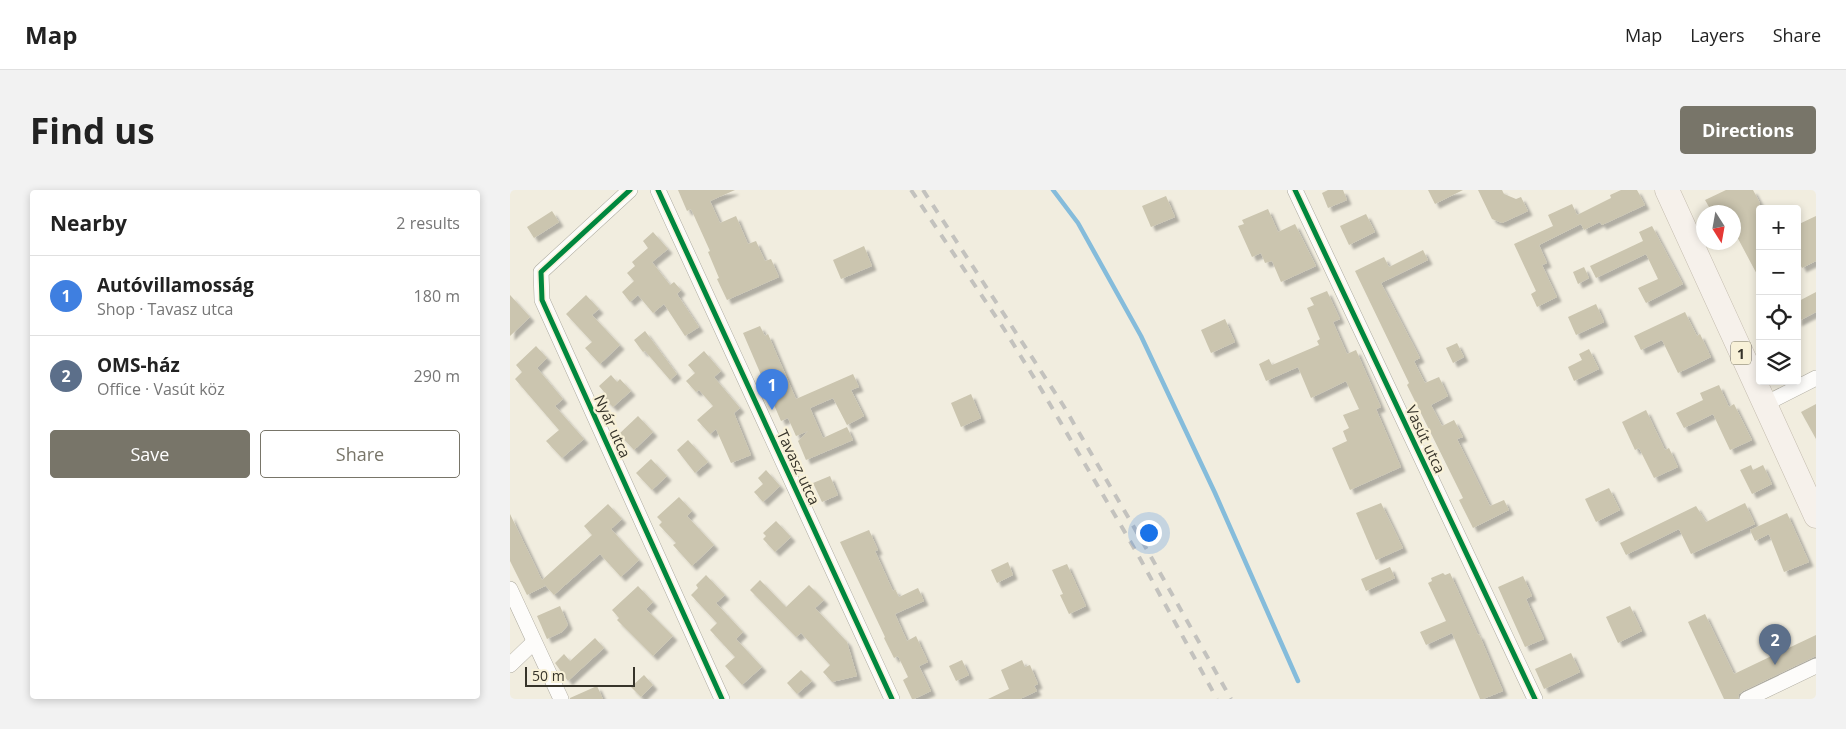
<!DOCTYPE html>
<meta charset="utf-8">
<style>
:root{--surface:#fff;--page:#f2f2f2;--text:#222;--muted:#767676;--line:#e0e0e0;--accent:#787569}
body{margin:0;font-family:"Open Sans",sans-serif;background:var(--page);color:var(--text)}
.controls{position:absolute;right:15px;top:15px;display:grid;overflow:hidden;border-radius:5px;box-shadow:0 2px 8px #0003}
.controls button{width:45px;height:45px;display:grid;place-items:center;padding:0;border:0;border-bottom:1px solid var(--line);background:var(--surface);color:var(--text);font:25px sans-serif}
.compass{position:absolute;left:1186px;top:15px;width:45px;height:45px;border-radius:50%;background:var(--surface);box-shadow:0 2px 8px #0003;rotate:169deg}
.scale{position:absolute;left:15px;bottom:12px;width:110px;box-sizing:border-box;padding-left:5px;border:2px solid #37342a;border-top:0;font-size:14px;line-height:18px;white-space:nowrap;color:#37342a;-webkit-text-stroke:4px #f8f1d8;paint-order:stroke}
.you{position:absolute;left:638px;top:342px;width:18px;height:18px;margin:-12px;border:4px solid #fff;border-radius:50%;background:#1a73e8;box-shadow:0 0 0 8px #1a73e833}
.badge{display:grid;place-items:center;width:32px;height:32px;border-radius:50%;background:var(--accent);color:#fff;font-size:16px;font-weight:700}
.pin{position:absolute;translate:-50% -41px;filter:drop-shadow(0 1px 2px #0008)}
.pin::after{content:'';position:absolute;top:26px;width:18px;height:15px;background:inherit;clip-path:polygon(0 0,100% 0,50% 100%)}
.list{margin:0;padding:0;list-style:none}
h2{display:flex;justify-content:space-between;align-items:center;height:65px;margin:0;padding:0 20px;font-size:21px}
h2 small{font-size:16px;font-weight:400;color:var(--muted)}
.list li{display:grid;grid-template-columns:32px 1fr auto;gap:15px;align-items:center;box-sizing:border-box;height:80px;padding:0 20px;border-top:1px solid var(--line)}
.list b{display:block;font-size:19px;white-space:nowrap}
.list p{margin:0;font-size:16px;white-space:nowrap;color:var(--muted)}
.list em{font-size:16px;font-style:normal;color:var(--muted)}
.actions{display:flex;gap:10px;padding:15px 20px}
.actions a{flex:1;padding:11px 0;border:1px solid var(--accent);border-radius:5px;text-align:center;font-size:18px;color:var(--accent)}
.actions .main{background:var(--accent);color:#fff}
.icon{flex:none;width:28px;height:28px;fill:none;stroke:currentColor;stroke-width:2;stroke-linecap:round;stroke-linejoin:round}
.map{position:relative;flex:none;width:1306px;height:509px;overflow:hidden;border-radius:5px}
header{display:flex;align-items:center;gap:30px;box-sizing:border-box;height:70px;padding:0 25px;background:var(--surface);border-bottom:1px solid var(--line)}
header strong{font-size:24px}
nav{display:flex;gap:28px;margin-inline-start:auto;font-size:18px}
.intro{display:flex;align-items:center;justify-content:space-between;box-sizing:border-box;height:120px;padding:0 30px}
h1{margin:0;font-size:35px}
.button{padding:12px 22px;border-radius:5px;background:var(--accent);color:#fff;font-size:18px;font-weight:700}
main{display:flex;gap:30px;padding:0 30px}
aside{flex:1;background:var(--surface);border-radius:5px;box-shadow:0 2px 8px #0003}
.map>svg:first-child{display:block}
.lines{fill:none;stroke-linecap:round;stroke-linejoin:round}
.stream{stroke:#85bcdb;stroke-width:4.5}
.building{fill:#cbc5af;filter:url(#shadow)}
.minor-casing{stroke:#adaa9f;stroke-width:16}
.primary-casing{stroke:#c4bcae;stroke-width:25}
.minor{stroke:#fdfcfa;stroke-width:15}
.primary{stroke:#f6f1eb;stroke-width:24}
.rail{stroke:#c3c2be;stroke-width:4;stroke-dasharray:9 9;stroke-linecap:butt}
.cycleway-casing{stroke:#f8f1d8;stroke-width:8}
.cycleway{stroke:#00873e;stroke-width:5}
.labels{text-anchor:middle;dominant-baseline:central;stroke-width:4.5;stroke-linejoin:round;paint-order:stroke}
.shield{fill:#f8f1d8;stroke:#716d5e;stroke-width:1}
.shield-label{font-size:14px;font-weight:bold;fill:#37342a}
.street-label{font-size:15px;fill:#37342a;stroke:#f8f1d8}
</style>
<header>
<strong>Map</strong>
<nav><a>Map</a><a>Layers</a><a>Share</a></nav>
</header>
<div class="intro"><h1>Find us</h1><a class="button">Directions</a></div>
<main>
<aside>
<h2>Nearby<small>2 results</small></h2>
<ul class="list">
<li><span class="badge" style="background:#3f7fe0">1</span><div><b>Autóvillamosság</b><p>Shop · Tavasz utca</p></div><em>180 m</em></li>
<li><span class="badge" style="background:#5c6f8a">2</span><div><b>OMS-ház</b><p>Office · Vasút köz</p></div><em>290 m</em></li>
</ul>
<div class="actions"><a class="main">Save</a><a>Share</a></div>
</aside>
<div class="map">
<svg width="1306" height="509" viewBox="0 0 1306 509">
<defs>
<filter id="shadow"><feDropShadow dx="4.5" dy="4.5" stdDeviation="1" flood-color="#0004"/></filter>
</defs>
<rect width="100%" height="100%" fill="#f1eddf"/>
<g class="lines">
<!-- stream -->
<path class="stream" d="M543,0L568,33L631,146L705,303L788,491"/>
</g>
<!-- building -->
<g class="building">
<path d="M168,0H225L200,11L210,33L226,26L238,54L246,51L255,71L261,69L269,87L217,110L207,89L209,88L198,62L200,61L181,19L177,21Z"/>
<path d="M818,0H833L837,10L818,18L812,3Z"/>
<path d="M918,0H953L925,14Z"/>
<path d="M968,0H992L994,4L1006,9L1011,7L1018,21L992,33L982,29Z"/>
<path d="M1111,0H1127L1135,15L1092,35L1090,32L1074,40L1071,34L1029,55L1037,73L1032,75L1047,107L1027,117L1021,104L1026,101L1004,54L1043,36L1038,25L1062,14L1067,25L1101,8L1100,5Z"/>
<path d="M1216,0H1243L1250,13V90L1224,41V22H1202L1195,10Z"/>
<path d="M656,6L665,27L641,37L632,16Z"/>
<path d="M758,19L768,42L785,34L806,76L771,92L762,71L755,73L751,63L742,67L728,36L734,34L732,30Z"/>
<path d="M42,21L49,32L24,48L17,37Z"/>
<path d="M856,24L865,42L839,55L830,36Z"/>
<path d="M1306,26V71L1292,78L1287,68V35Z"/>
<path d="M1142,36L1173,94L1136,113L1128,98L1148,89L1136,64L1086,88L1080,76L1133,51L1129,42Z"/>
<path d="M143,42L158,59L142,72L160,95L164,92L171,100L167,104L189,137L175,146L154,114L143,123L128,105L120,112L112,102L124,91L117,83L125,76L122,72L138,58L133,51Z"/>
<path d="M354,56L362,76L331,89L323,70Z"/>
<path d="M913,60L918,70L871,93L910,168L904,171L915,193L929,187L938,206L921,215L932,236L944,230L953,247L947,249L980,316L994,310L999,320L963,338L949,310L953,308L897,195L899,193L845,81L874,67L879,77Z"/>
<path d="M1074,77L1079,88L1068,94L1063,82Z"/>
<path d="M817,101L830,129L823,132L837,164L846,160L871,217L866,219L891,277L840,300L822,258L837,251L833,241L839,238L833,225L849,219L836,191L801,208L788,177L756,191L749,174L759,169L762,175L809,155L807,151L810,149L797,118L804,115L800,108Z"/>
<path d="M1306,102V122L1287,132V112Z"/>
<path d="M0,105L20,127L0,146Z"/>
<path d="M76,105L89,119L82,125L110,155L90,174L75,158L82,152L56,124Z"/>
<path d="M1086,114L1094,132L1066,145L1058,127Z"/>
<path d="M1175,122L1187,146L1190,144L1201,167L1168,183L1152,150L1131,160L1124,146Z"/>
<path d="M715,129L725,152L701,163L691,140Z"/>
<path d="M250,136L255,146L258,144L286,209L343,184L349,197L341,200L354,226L337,235L323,208L300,218L313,248L337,237L343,250L296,270L288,251L298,241L286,246L278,228L271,231L233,143Z"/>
<path d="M135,141L167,184L160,190L135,161L133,162L124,150Z"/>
<path d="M947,153L954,167L943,173L936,158Z"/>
<path d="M26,156L37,168L27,178L53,209L45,216L74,249L52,268L36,251L49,240L5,189L12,182L6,175Z"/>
<path d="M1079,159L1089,179L1064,191L1058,177L1072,170L1069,164Z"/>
<path d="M194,161L211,181L204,187L230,218L224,223L241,265L221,273L206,239L200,244L187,230L203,216L189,200L186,202L176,191L185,183L178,175Z"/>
<path d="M101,185L107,192L110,189L121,201L103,217L92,206L95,203L89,196Z"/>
<path d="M1209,195L1219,217L1224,214L1242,250L1220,260L1203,224L1174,238L1166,223L1193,210L1190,203Z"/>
<path d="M461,204L471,228L451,237L441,213Z"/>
<path d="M1306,214V249L1291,222Z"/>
<path d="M1136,220L1155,260L1159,258L1168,277L1144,288L1129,258L1125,260L1112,232Z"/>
<path d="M128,226L143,242L124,260L109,244Z"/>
<path d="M178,250L198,272L185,283L167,260Z"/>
<path d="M141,269L157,286L142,300L126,283Z"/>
<path d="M1241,275L1243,280L1253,275L1262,294L1242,304L1230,280Z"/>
<path d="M256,280L270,296L253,312L244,302L253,294L248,288Z"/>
<path d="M320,286L328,305L312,312L303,293Z"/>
<path d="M1099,298L1110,320L1086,332L1075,309Z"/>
<path d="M169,307L182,321L177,326L204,355L182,376L163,355L166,353L149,335L152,332L147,327Z"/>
<path d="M871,313L893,358L866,370L846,323Z"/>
<path d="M1235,313L1245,334L1181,364L1169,339L1116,365L1110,353L1186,316L1196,332Z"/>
<path d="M98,314L112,329L101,339L129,370L111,387L90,364L44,405L34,394L35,396L17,405L0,371V324L32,390L82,345L74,336Z"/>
<path d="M1277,323L1299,372L1274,382L1259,344L1245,351L1240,340Z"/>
<path d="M266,331L281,347L265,362L253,349L256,346L253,343Z"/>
<path d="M359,340L368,360L365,361L383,401L385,399L389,407L408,398L414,411L385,424L397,451L406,446L418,472L409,476L421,501L404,509H402L393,490L398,487L388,466L384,468L374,448L375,447L330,352Z"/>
<path d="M498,372L503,385L487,393L481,380Z"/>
<path d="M557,374L576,416L559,424L550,405L553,404L542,380Z"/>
<path d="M880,377L885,388L856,401L851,389Z"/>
<path d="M933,383L935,385L940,383L968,445L969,444L993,501L973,509H970L942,443L916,455L910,442L936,431L918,393L922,391L921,388Z"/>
<path d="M196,385L215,405L206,413L233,442L226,449L252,477L232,495L215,476L225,467L200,440L207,433L181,405L188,398L186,395Z"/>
<path d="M1013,386L1022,406L1016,409L1034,449L1015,457L988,397Z"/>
<path d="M250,390L276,417L299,395L314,410L305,418L337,452L347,486L322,492L313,482L320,475L291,443L286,447L240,400Z"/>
<path d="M128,396L143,412L136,419L163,446L143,466L107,430L109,428L102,420Z"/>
<path d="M50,416L58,435L52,442L37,449L27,426Z"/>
<path d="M1120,416L1132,441L1108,453L1096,427Z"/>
<path d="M1195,424L1224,484L1306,445V466L1233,501L1229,504L1228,509H1214L1178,432Z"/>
<path d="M85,448L94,458L58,491L45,473L54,464L60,471Z"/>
<path d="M1061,463L1070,482L1034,499L1025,479Z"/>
<path d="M452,470L459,485L446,491L439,476Z"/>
<path d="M512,470L515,477L520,475L528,494L524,496L527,501L510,509H478L499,499L491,480Z"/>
<path d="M291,480L302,491L287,504L277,493Z"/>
<path d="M134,485L143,495L131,507L121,497Z"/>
<path d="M87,496L93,509H60V508Z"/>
</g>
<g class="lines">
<!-- minor casing -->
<g class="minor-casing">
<g id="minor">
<path d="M120,0L31,82L32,110L212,509"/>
<path d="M148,0L382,509"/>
<path d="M785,0L1025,509"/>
<path d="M1255,214L1306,188"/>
<path d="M0,399L51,509"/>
<path d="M0,475L24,452"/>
<path d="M1237,509L1306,476"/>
</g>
</g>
<!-- primary casing -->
<g class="primary-casing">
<path id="primary" d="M1157,0L1306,326"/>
</g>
<!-- minor -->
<use href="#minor" class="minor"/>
<!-- primary -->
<use href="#primary" class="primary"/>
<!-- rail -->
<g class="rail">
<path d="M401,0L494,139L531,199L627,363L707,509"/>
<path d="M413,0L553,215L636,358L721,509"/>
</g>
<!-- cycleway casing -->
<g class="cycleway-casing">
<g id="cycleway">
<path d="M120,0L31,82L32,110L212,509"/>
<path d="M148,0L382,509"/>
<path d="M785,0L1025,509"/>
</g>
</g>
<!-- cycleway -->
<use href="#cycleway" class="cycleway"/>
</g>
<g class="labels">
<!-- shield labels -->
<rect class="shield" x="1221" y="151.5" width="20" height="23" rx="4"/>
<g class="shield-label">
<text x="1231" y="163">1</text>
</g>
<!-- street labels -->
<g class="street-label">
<text transform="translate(103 236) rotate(66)">Nyár utca</text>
<text transform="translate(916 249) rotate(65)">Vasút utca</text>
<text transform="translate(289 277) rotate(65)">Tavasz utca</text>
</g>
</g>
</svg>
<div class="controls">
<button>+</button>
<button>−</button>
<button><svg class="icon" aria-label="locate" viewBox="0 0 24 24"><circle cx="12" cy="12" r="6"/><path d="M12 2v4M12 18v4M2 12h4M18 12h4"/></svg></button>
<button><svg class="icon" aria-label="layers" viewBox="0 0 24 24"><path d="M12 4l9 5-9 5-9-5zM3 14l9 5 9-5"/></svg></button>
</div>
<svg class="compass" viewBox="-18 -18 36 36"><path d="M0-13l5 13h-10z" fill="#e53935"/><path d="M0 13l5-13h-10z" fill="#767676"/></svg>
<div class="scale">50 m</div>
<div class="you"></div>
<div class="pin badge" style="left:262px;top:220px;background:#3f7fe0">1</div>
<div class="pin badge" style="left:1265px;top:475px;background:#5c6f8a">2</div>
</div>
</main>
